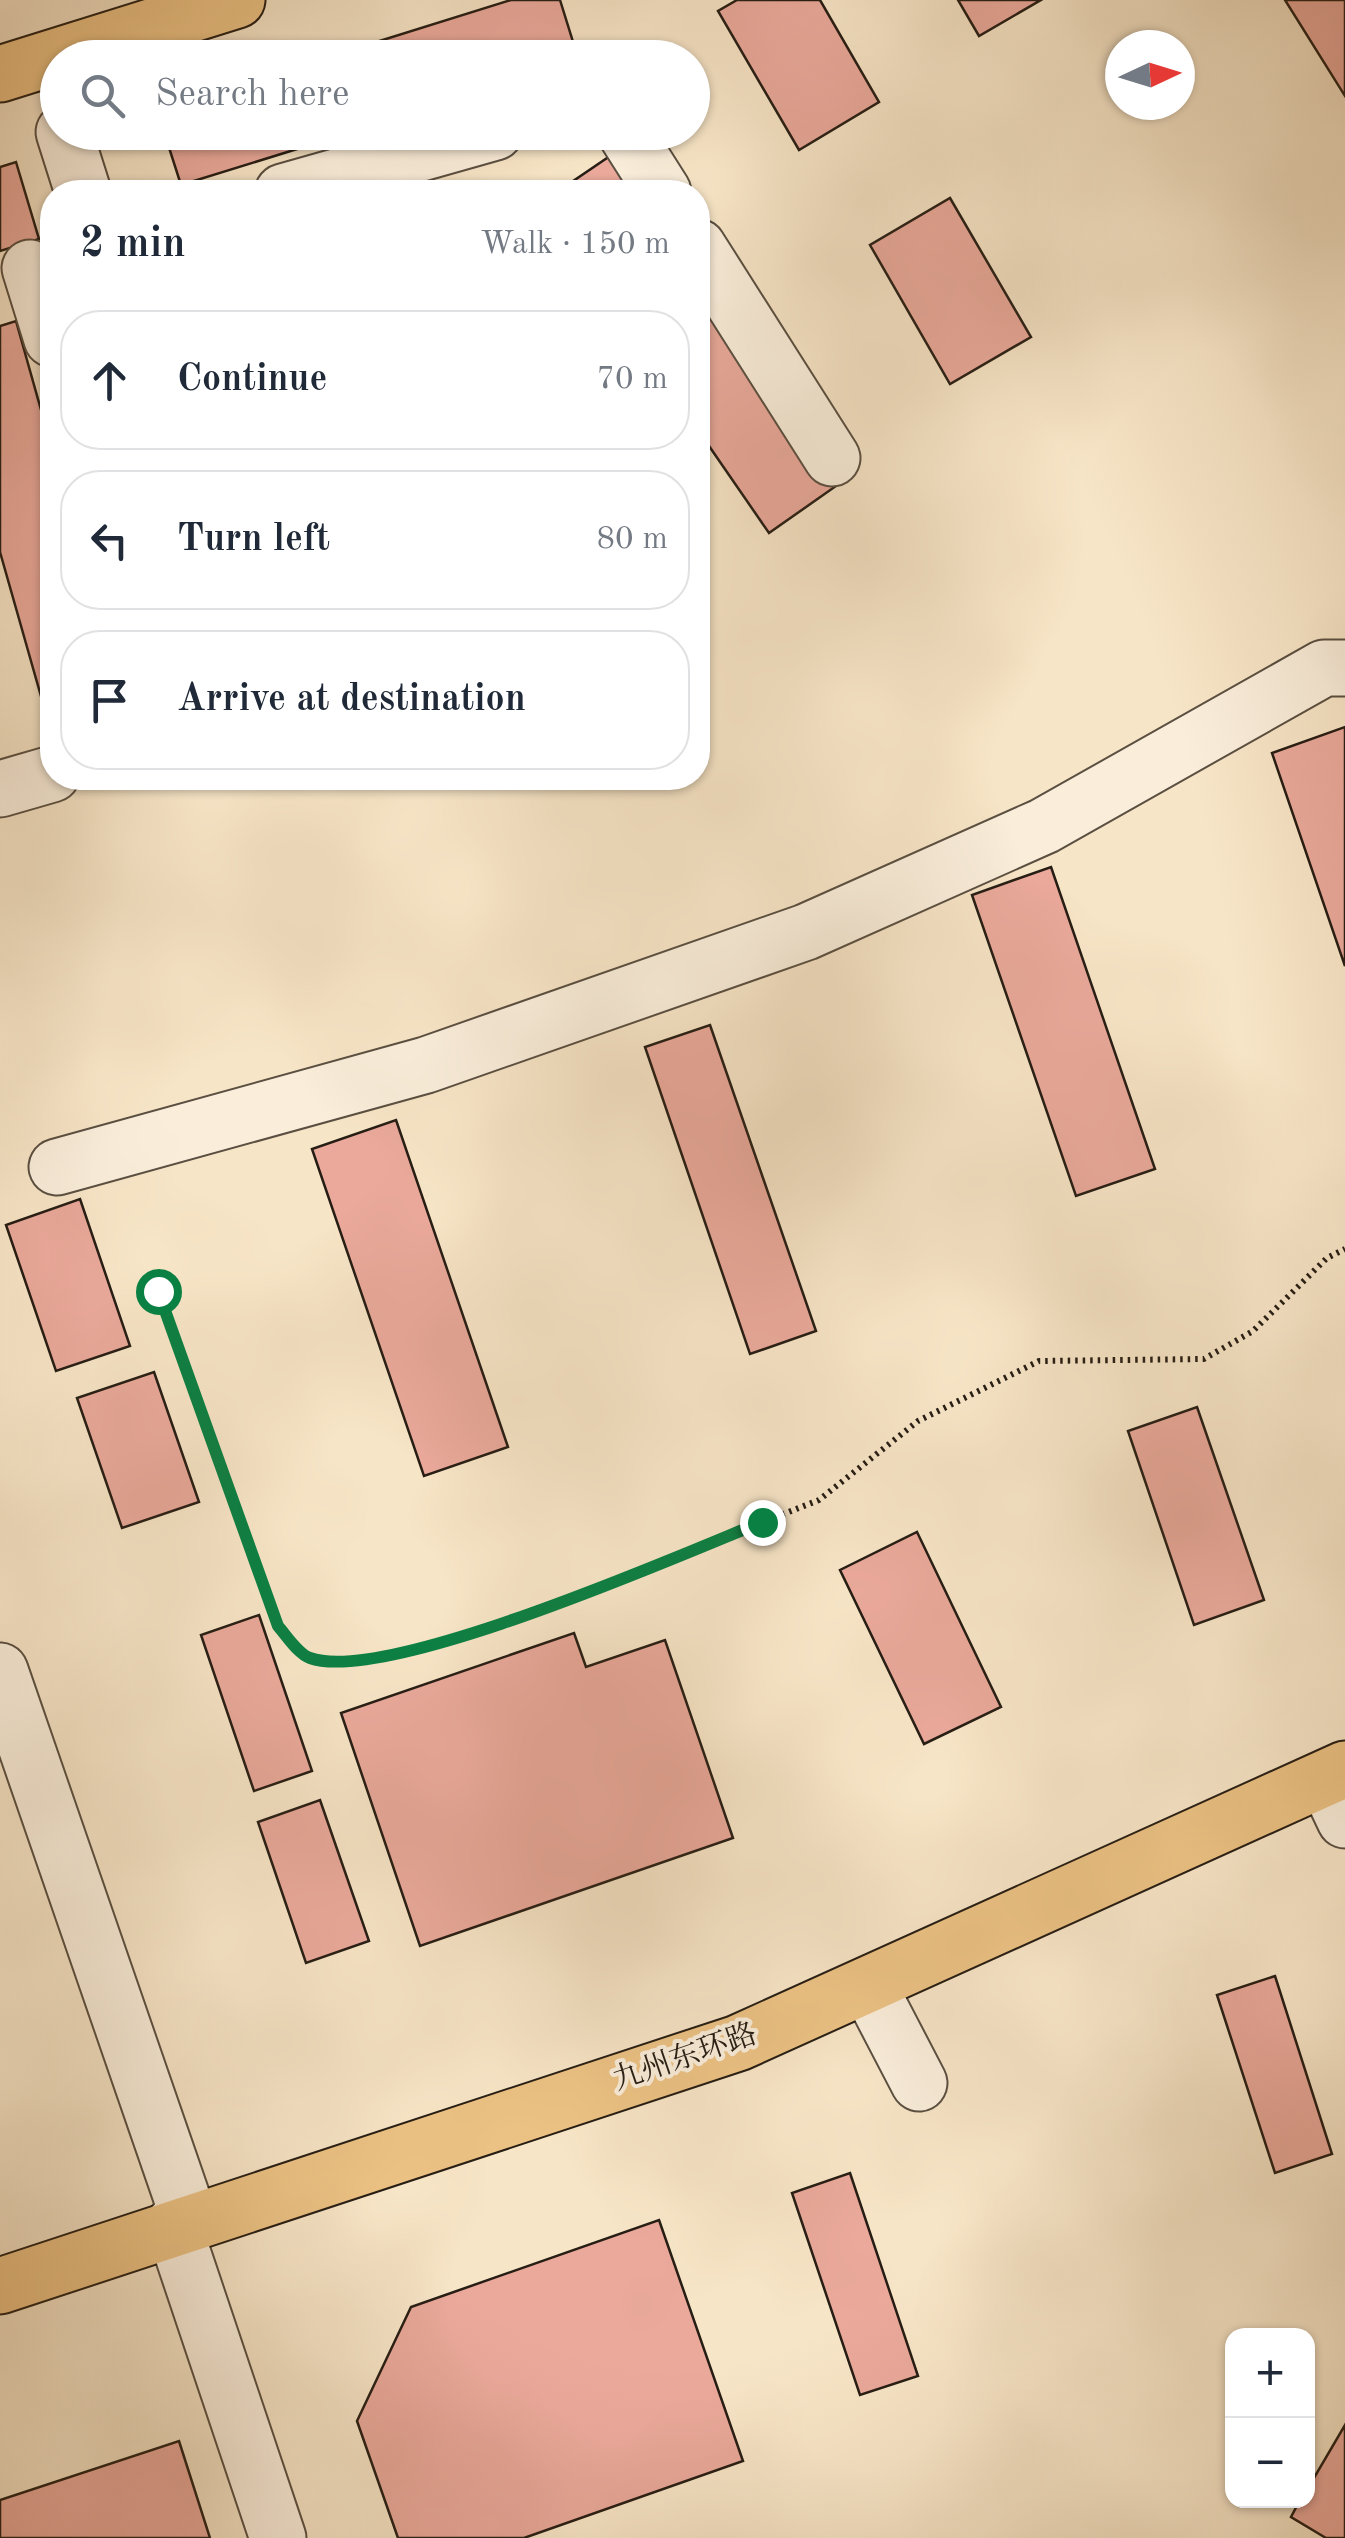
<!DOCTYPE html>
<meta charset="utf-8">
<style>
:root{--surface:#fff;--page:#f6f6f7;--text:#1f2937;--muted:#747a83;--line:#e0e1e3}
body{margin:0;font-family:"Old Standard TT","Noto Serif SC",serif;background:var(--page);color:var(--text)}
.controls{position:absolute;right:30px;bottom:30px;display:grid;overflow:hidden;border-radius:20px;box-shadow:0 2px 8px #0004}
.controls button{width:90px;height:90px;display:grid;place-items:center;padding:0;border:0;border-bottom:2px solid var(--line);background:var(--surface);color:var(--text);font:50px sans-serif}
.compass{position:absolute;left:1105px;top:30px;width:90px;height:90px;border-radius:50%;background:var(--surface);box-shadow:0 2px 8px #0004;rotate:86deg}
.stop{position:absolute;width:30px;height:30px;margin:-22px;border:8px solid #0b8043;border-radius:50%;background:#fff}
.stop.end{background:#0b8043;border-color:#fff;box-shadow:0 2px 10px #0008}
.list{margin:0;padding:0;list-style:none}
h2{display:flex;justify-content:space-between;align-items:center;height:130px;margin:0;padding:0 40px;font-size:42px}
h2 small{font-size:32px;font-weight:400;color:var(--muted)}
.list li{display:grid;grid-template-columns:65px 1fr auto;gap:30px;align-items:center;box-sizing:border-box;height:140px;margin:0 20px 20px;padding:0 20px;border:2px solid var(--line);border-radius:40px}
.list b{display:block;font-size:38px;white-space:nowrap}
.list em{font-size:32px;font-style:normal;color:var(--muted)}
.icon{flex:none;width:55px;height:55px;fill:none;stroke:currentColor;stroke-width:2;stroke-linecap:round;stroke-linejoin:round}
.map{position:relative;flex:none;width:1345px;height:2538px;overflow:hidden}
.search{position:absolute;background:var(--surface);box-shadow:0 2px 8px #0004;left:40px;top:40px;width:670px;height:110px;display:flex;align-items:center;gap:25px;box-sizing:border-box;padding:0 35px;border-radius:55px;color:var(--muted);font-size:38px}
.panel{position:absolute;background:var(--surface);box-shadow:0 2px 8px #0004;left:40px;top:180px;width:670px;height:610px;border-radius:40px}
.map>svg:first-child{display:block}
.building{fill:#eaa99b;stroke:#261d14;stroke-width:2.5}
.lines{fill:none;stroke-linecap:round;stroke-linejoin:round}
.minor-casing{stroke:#5a4f41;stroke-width:59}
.major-casing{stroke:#261d14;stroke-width:59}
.path{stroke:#261d14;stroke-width:6;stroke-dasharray:2.5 5;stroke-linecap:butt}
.minor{stroke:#faeedb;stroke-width:55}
.major{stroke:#ecc284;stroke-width:55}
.route{stroke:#0b8043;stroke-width:12}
.labels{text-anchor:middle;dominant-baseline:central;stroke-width:8;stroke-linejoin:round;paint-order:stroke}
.street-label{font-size:30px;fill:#261d14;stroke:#faeedb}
</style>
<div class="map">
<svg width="1345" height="2538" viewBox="0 0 1345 2538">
<rect width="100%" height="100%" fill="#f7e5c7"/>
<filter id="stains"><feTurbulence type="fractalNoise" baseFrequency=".002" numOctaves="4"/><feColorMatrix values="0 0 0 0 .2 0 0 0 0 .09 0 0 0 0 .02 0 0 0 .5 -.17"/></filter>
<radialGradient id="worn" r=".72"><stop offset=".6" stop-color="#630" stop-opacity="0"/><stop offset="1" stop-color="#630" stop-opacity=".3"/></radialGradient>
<!-- building -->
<g class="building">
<path d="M511,0H560L578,58H325Z"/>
<path d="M737,0H820L879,102L799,150L718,11Z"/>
<path d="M958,0H1041L979,36Z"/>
<path d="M1285,0H1345V96Z"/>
<path d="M164,132H352L181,185Z"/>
<path d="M610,156L635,192H557Z"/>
<path d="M16,162L39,239L0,251V167Z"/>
<path d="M950,198L1031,337L950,384L870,245Z"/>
<path d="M698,284L836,486L769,533L698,430Z"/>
<path d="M16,321L52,449V735L0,552V326Z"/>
<path d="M1345,727V966L1272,753Z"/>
<path d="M1051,867L1155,1169L1076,1196L972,895Z"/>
<path d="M710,1025L816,1331L750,1354L645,1047Z"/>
<path d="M396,1120L508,1447L424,1476L312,1149Z"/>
<path d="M80,1199L130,1346L56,1371L6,1225Z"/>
<path d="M154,1372L199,1502L122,1528L77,1398Z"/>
<path d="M1197,1407L1264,1600L1194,1625L1128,1431Z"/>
<path d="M917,1532L1001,1707L924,1744L840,1570Z"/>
<path d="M259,1615L312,1771L254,1791L201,1635Z"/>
<path d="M574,1633L586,1667L665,1640L733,1838L420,1946L341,1713Z"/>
<path d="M320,1800L369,1941L306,1963L258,1822Z"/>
<path d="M1275,1976L1332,2154L1275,2173L1217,1995Z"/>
<path d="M850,2173L918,2376L860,2395L792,2193Z"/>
<path d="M659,2220L743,2461L524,2538H398L357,2421L411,2307Z"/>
<path d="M1345,2425V2538H1326L1291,2517L1300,2500H1308V2488Z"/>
<path d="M179,2441L210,2538H0V2500Z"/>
</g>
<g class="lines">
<!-- minor casing -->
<g class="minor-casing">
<g id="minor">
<path d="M64,132L83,192"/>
<path d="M625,132L663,192"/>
<path d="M283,192L495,132"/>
<path d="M698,247L832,458"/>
<path d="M30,268L52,339"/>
<path d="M0,789L52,774"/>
<path d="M57,1167L426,1065L806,932L1044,826L1324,668H1345"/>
<path d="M0,1671L190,2221"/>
<path d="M1326,1780L1345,1820"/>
<path d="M868,1985L919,2083"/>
<path d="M173,2225L278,2538"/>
</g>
</g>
<!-- major casing -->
<g class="major-casing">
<g id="major">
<path d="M0,74L237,0"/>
<path d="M0,2286L738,2043L1345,1769"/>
</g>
</g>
<!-- path -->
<path class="path" d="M158,1291L278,1625L306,1657L344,1664L436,1645L614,1581L819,1500L918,1421L1039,1361L1204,1359L1253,1331L1327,1258L1345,1249"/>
<!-- minor -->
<use href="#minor" class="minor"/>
<!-- major -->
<use href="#major" class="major"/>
</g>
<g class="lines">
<!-- route -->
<path class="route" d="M158,1291L278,1626C286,1635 298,1654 310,1658C385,1685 678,1556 762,1522"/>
</g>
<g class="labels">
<!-- street labels -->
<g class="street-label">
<text transform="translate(685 2058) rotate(-19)">九州东环路</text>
</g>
</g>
<rect width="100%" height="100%" filter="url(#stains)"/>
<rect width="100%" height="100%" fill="url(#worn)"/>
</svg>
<div class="controls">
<button>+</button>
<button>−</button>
</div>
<svg class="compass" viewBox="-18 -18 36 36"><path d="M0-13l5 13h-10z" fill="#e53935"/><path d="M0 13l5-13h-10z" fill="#747a83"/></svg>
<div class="stop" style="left:158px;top:1291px"></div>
<div class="stop end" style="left:762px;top:1522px"></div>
<div class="search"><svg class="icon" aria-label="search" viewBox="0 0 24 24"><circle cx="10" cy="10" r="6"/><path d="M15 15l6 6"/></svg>Search here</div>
<section class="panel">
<h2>2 min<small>Walk · 150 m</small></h2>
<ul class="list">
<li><svg class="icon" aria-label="ahead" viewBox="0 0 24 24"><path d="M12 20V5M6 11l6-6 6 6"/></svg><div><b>Continue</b></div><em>70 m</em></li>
<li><svg class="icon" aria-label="left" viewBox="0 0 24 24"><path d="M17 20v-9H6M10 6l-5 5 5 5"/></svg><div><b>Turn left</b></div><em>80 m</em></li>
<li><svg class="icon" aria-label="arrive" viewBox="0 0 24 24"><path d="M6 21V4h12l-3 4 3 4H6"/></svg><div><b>Arrive at destination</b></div></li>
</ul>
</section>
</div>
